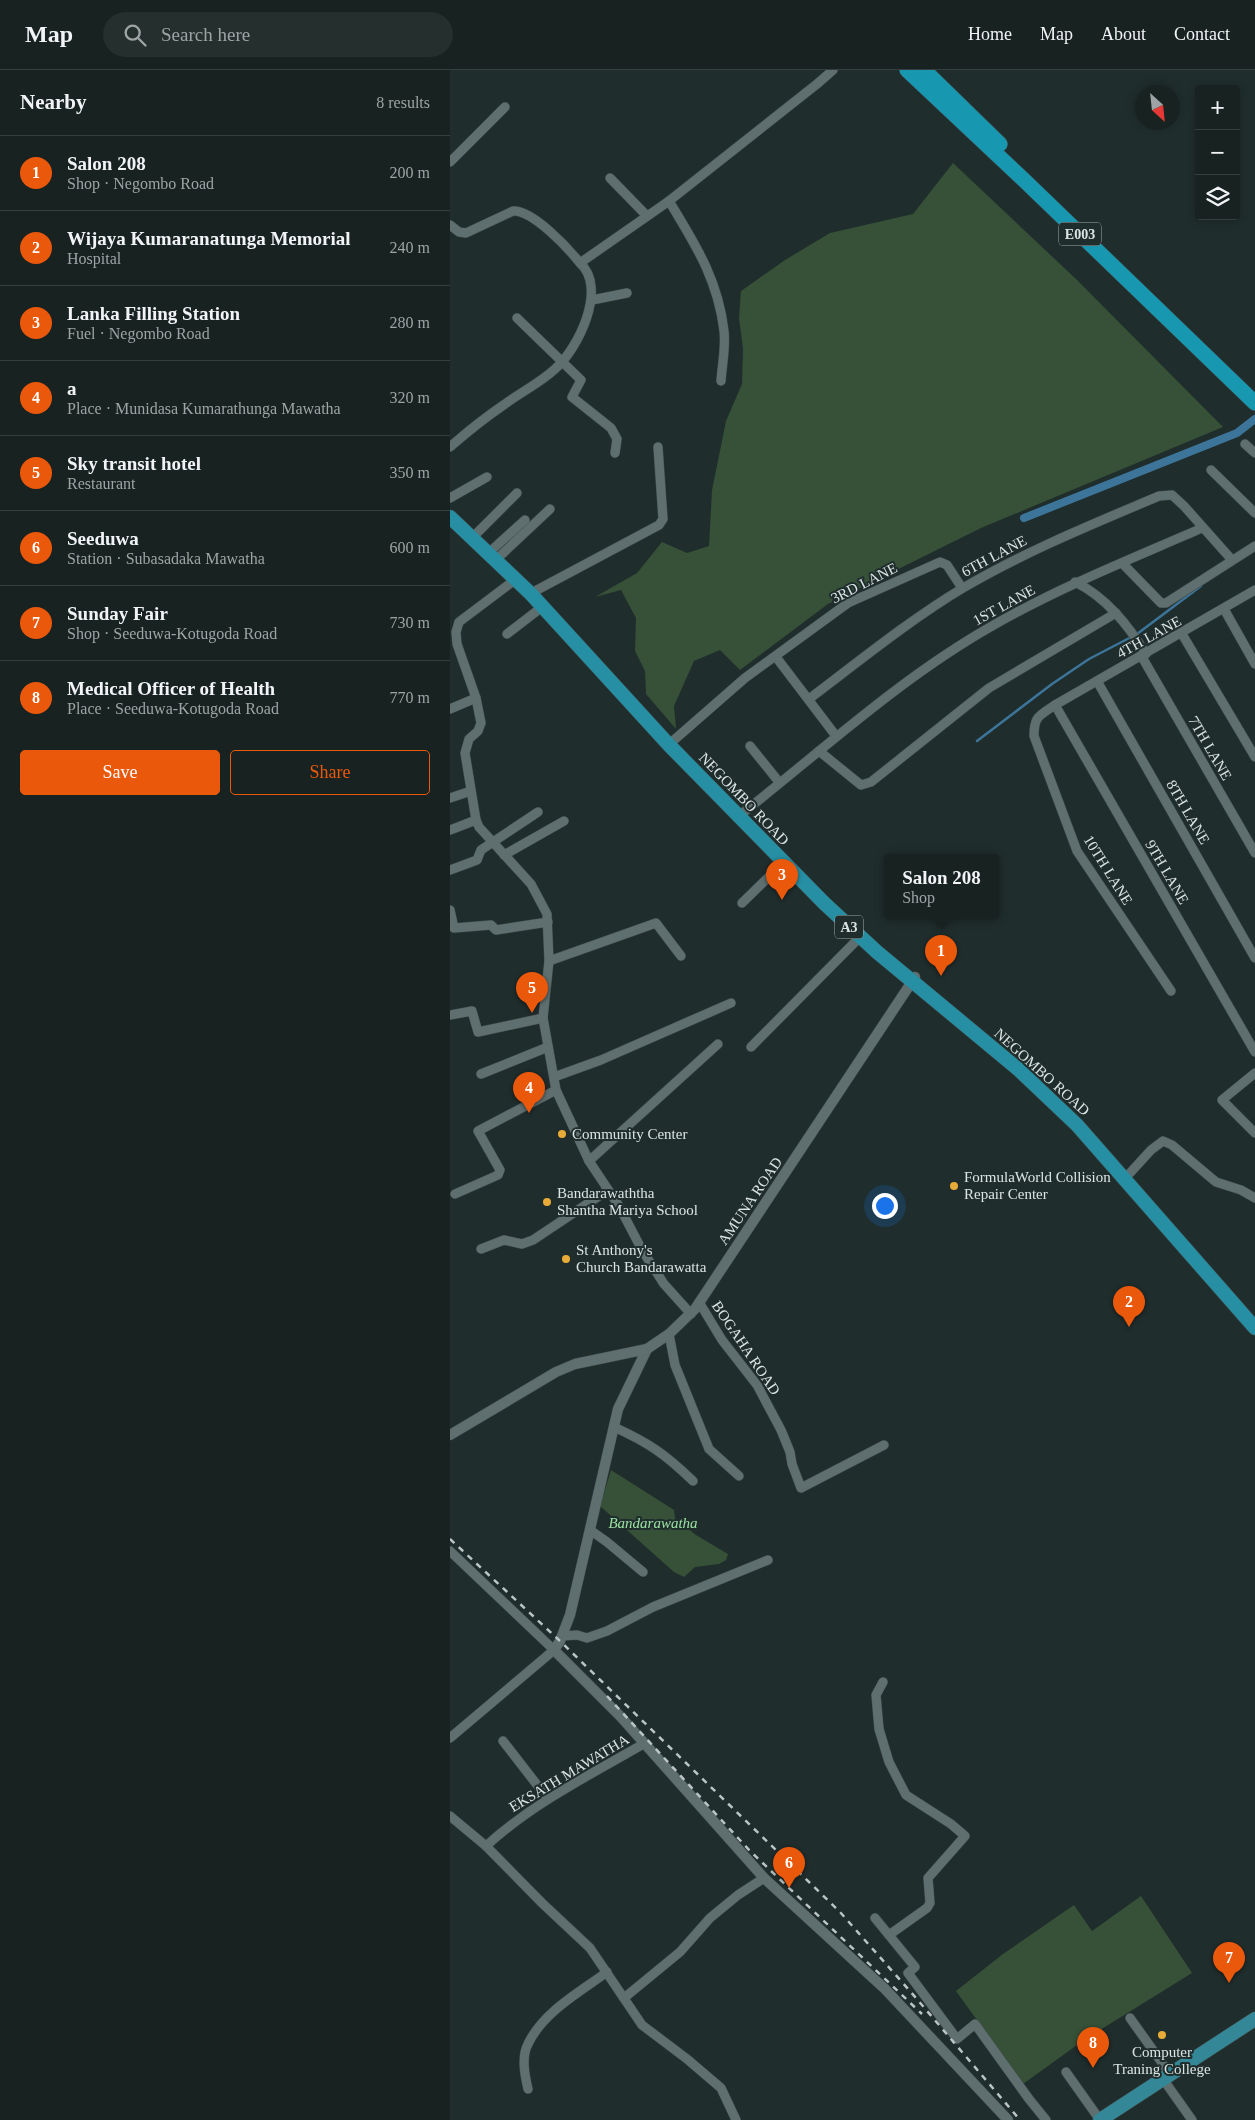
<!DOCTYPE html>
<meta charset="utf-8">
<style>
:root{--surface:#172221;--page:#242f2e;--text:#f1f3f6;--muted:#9ea4a5;--line:#363f3f;--accent:#ea580c}
body{margin:0;font-family:Georgia,serif;background:var(--page);color:var(--text)}
.controls{position:absolute;right:15px;top:15px;display:grid;overflow:hidden;border-radius:5px;box-shadow:0 2px 8px #0003}
.controls button{width:45px;height:45px;display:grid;place-items:center;padding:0;border:0;border-bottom:1px solid var(--line);background:var(--surface);color:var(--text);font:25px sans-serif}
.compass{position:absolute;left:685px;top:15px;width:45px;height:45px;border-radius:50%;background:var(--surface);box-shadow:0 2px 8px #0003;rotate:153deg}
.you{position:absolute;left:434px;top:1135px;width:18px;height:18px;margin:-12px;border:4px solid #fff;border-radius:50%;background:#1a73e8;box-shadow:0 0 0 8px #1a73e833}
.badge{display:grid;place-items:center;width:32px;height:32px;border-radius:50%;background:var(--accent);color:#fff;font-size:16px;font-weight:700}
.pin{position:absolute;translate:-50% -41px;filter:drop-shadow(0 1px 2px #0008)}
.pin::after{content:'';position:absolute;top:26px;width:18px;height:15px;background:inherit;clip-path:polygon(0 0,100% 0,50% 100%)}
.popup{position:absolute;left:434px;top:784px;width:115px;height:65px;box-sizing:border-box;display:grid;place-content:center;border-radius:5px;background:var(--surface);filter:drop-shadow(0 1px 4px #0005);font-size:16px;white-space:nowrap;color:var(--muted)}
.popup b{font-size:19px;color:var(--text)}
.popup::after{content:'';position:absolute;left:50%;top:100%;margin-left:-10px;border:10px solid transparent;border-top-color:var(--surface)}
.list{margin:0;padding:0;list-style:none}
h2{display:flex;justify-content:space-between;align-items:center;height:65px;margin:0;padding:0 20px;font-size:21px}
h2 small{font-size:16px;font-weight:400;color:var(--muted)}
.list li{display:grid;grid-template-columns:32px 1fr auto;gap:15px;align-items:center;box-sizing:border-box;height:75px;padding:0 20px;border-top:1px solid var(--line)}
.list b{display:block;font-size:19px;white-space:nowrap}
.list p{margin:0;font-size:16px;white-space:nowrap;color:var(--muted)}
.list em{font-size:16px;font-style:normal;color:var(--muted)}
.actions{display:flex;gap:10px;padding:15px 20px}
.actions a{flex:1;padding:11px 0;border:1px solid var(--accent);border-radius:5px;text-align:center;font-size:18px;color:var(--accent)}
.actions .main{background:var(--accent);color:#fff}
.icon{flex:none;width:28px;height:28px;fill:none;stroke:currentColor;stroke-width:2;stroke-linecap:round;stroke-linejoin:round}
.map{position:relative;flex:none;width:805px;height:2050px;overflow:hidden}
header{display:flex;align-items:center;gap:30px;box-sizing:border-box;height:70px;padding:0 25px;background:var(--surface);border-bottom:1px solid var(--line)}
header strong{font-size:24px}
nav{display:flex;gap:28px;margin-inline-start:auto;font-size:18px}
.search{width:350px;height:45px;background:var(--page);display:flex;align-items:center;gap:12px;box-sizing:border-box;padding:0 18px;border-radius:28px;color:var(--muted);font-size:19px}
main{display:flex}
aside{flex:1;background:var(--surface)}
.map>svg:first-child{display:block}
.green{fill:#365138}
.lines{fill:none;stroke-linecap:round;stroke-linejoin:round}
.stream{stroke:#3c7599;stroke-width:2.5}
.canal{stroke:#3c7599;stroke-width:8}
.minor-casing{stroke:#3f4b4b;stroke-width:10}
.tertiary-casing{stroke:#3f4b4b;stroke-width:11}
.primary-casing{stroke:#3f4b4b;stroke-width:15}
.trunk-casing{stroke:#3f4b4b;stroke-width:15}
.motorway-casing{stroke:#3f4b4b;stroke-width:16}
.minor{stroke:#5f6e6e;stroke-width:9}
.tertiary{stroke:#5f6e6e;stroke-width:10}
.primary{stroke:#348796;stroke-width:14}
.trunk{stroke:#268fa3;stroke-width:14}
.motorway{stroke:#1897b0;stroke-width:15}
.rail{stroke:#bbc5c5;stroke-width:2.5;stroke-dasharray:6 6;stroke-linecap:butt}
.poi-dot{fill:#e9ab38;stroke:#1f2d2c;stroke-width:2}
.labels{text-anchor:middle;dominant-baseline:central;stroke-width:4;stroke-linejoin:round;paint-order:stroke}
.shield{fill:#1f2d2c;stroke:#a3adad;stroke-width:1}
.shield-label{font-size:14px;font-weight:bold;fill:#dbe4e4}
.street-label{font-size:15px;fill:#dbe4e4;stroke:#1f2d2c}
.poi-label{font-size:15px;fill:#dbe4e4;stroke:#1f2d2c;text-anchor:start}
.park-label{font-size:15px;font-style:italic;fill:#9ae0a1;stroke:#1f2d2c}
</style>
<header>
<strong>Map</strong>
<div class="search"><svg class="icon" aria-label="search" viewBox="0 0 24 24"><circle cx="10" cy="10" r="6"/><path d="M15 15l6 6"/></svg>Search here</div>
<nav><a>Home</a><a>Map</a><a>About</a><a>Contact</a></nav>
</header>
<main>
<aside>
<h2>Nearby<small>8 results</small></h2>
<ul class="list">
<li><span class="badge">1</span><div><b>Salon 208</b><p>Shop · Negombo Road</p></div><em>200 m</em></li>
<li><span class="badge">2</span><div><b>Wijaya Kumaranatunga Memorial</b><p>Hospital</p></div><em>240 m</em></li>
<li><span class="badge">3</span><div><b>Lanka Filling Station</b><p>Fuel · Negombo Road</p></div><em>280 m</em></li>
<li><span class="badge">4</span><div><b>a</b><p>Place · Munidasa Kumarathunga Mawatha</p></div><em>320 m</em></li>
<li><span class="badge">5</span><div><b>Sky transit hotel</b><p>Restaurant</p></div><em>350 m</em></li>
<li><span class="badge">6</span><div><b>Seeduwa</b><p>Station · Subasadaka Mawatha</p></div><em>600 m</em></li>
<li><span class="badge">7</span><div><b>Sunday Fair</b><p>Shop · Seeduwa-Kotugoda Road</p></div><em>730 m</em></li>
<li><span class="badge">8</span><div><b>Medical Officer of Health</b><p>Place · Seeduwa-Kotugoda Road</p></div><em>770 m</em></li>
</ul>
<div class="actions"><a class="main">Save</a><a>Share</a></div>
</aside>
<div class="map">
<svg width="805" height="2050" viewBox="0 0 805 2050">
<rect width="100%" height="100%" fill="#1f2d2c"/>
<!-- green -->
<g class="green">
<path d="M503,93L627,210L773,357L531,458L378,534L290,600L270,580L244,591L224,636L226,659L196,624L195,601L185,581L186,548L171,520L145,527L187,503L212,472L237,483L259,476L262,420L276,351L292,314L293,279L289,248L291,221L335,190L380,163L463,144Z"/>
<path d="M161,1400L224,1440L225,1448L246,1465L278,1484L276,1490L269,1494L245,1497L234,1507L224,1502L150,1436Z"/>
<path d="M691,1826L742,1903L634,1970L573,2014L506,1921L553,1884L624,1835L642,1861Z"/>
</g>
<g class="lines">
<!-- stream -->
<path class="stream" d="M527,671L602,614L639,589L687,564L751,516"/>
<!-- canal -->
<path class="canal" d="M574,448L787,363L805,349"/>
<!-- minor casing -->
<g class="minor-casing">
<g id="minor">
<path d="M0,92L55,37"/>
<path d="M160,108L197,146"/>
<path d="M219,131C245,174 268,209 274,261C276,277 272,295 271,311"/>
<path d="M0,155L9,162L16,163L63,141C83,140 118,178 130,193"/>
<path d="M142,230L177,223"/>
<path d="M67,248L131,310L122,327L161,358L167,369L165,383"/>
<path d="M795,374L805,383"/>
<path d="M0,377C17,362 36,347 55,334C71,322 90,313 105,299C128,279 158,218 130,193L219,131L367,14L383,0"/>
<path d="M761,400L805,443"/>
<path d="M0,428L37,407"/>
<path d="M27,463L67,423"/>
<path d="M44,478L75,450"/>
<path d="M51,485L100,439"/>
<path d="M672,493L711,533H716L805,476"/>
<path d="M66,509L9,552L6,562L7,574L26,628L31,653L28,661L19,669L15,683L26,750L29,757L81,814L97,844L99,891L93,948L106,1020L139,1091L169,1136L192,1180L214,1214L241,1244"/>
<path d="M625,512C656,527 678,555 696,584"/>
<path d="M87,520L209,455L213,449L208,377"/>
<path d="M774,539L805,594"/>
<path d="M57,564L92,537"/>
<path d="M732,564L805,687"/>
<path d="M326,587L386,666"/>
<path d="M692,587L805,783"/>
<path d="M647,611L805,888"/>
<path d="M359,629C408,592 461,549 513,518C576,481 643,454 709,426L722,425L734,436L782,490"/>
<path d="M605,635L805,982"/>
<path d="M0,639L26,628"/>
<path d="M224,670L295,608L398,533L490,492L497,495L512,518"/>
<path d="M300,676L329,712"/>
<path d="M369,681L411,715L421,712L539,618L666,543"/>
<path d="M0,728L21,721"/>
<path d="M294,742C375,678 452,607 542,556C610,517 681,489 752,458"/>
<path d="M0,760L26,750"/>
<path d="M54,785L114,751"/>
<path d="M0,800L27,790L31,780L88,742"/>
<path d="M292,833L333,793"/>
<path d="M0,840L4,858L41,855L46,860L98,852"/>
<path d="M99,891L206,853L231,886"/>
<path d="M721,921L627,781L584,666C584,646 589,646 605,635L805,520"/>
<path d="M0,945L22,941L28,962L93,948"/>
<path d="M301,977L410,867"/>
<path d="M805,1003L772,1030L805,1063"/>
<path d="M31,1004L98,977"/>
<path d="M104,1007L151,990L281,933"/>
<path d="M139,1091L268,974"/>
<path d="M680,1103L701,1080L713,1071L722,1075L766,1112L791,1120L805,1128"/>
<path d="M5,1124L48,1105L50,1100L28,1061L106,1020"/>
<path d="M31,1179L54,1170L72,1174L83,1170L158,1120"/>
<path d="M249,1232L272,1270L307,1315L331,1360L340,1382L342,1394L351,1418L434,1375"/>
<path d="M219,1264L225,1295L259,1379L289,1406"/>
<path d="M164,1357C199,1373 215,1384 243,1411"/>
<path d="M140,1460L157,1472L193,1502"/>
<path d="M0,1481L104,1580L0,1668"/>
<path d="M112,1566L127,1565L137,1568L157,1561L203,1537L318,1490"/>
<path d="M433,1612L426,1625L429,1659L439,1692L456,1725L501,1754L515,1766L478,1808L480,1833L477,1838L439,1865"/>
<path d="M53,1671L98,1729"/>
<path d="M0,1746L36,1776L92,1833L140,1878L192,1955L237,1989L271,2018L286,2050"/>
<path d="M36,1776C83,1733 140,1705 195,1673"/>
<path d="M425,1848L465,1897L458,1903L507,1969L525,1954L579,2029L596,2050"/>
<path d="M174,1928L230,1882L260,1848L288,1825L314,1808"/>
<path d="M680,1948L720,2004"/>
<path d="M616,2002L650,2050"/>
<path d="M713,2009L742,2050"/>
<path d="M78,2019C75,2006 71,1987 78,1974C93,1942 130,1922 157,1902"/>
</g>
</g>
<!-- tertiary casing -->
<g class="tertiary-casing">
<g id="tertiary">
<path d="M197,1279L168,1339L120,1545L110,1571L104,1580L171,1647L314,1808L435,1919L558,2050"/>
<path d="M0,1365L106,1302L125,1294L197,1279L219,1264L245,1239L465,907"/>
</g>
</g>
<!-- primary casing -->
<g class="primary-casing">
<path id="primary" d="M650,2050L805,1949"/>
</g>
<!-- trunk casing -->
<g class="trunk-casing">
<path id="trunk" d="M0,447L81,524L219,675L374,833L427,882L568,999L627,1055L805,1258"/>
</g>
<!-- motorway casing -->
<g class="motorway-casing">
<g id="motorway">
<path d="M457,0L575,111L805,333"/>
<path d="M474,0L550,74"/>
</g>
</g>
<!-- minor -->
<use href="#minor" class="minor"/>
<!-- tertiary -->
<use href="#tertiary" class="tertiary"/>
<!-- primary -->
<use href="#primary" class="primary"/>
<!-- trunk -->
<use href="#trunk" class="trunk"/>
<!-- motorway -->
<use href="#motorway" class="motorway"/>
<!-- rail -->
<g class="rail">
<path d="M0,1469L110,1571L390,1842L466,1928L570,2050"/>
<path d="M157,1626L300,1781L472,1944"/>
</g>
</g>
<!-- markers -->
<g class="poi-dot">
<circle cx="112" cy="1064" r="5"/>
<circle cx="504" cy="1116" r="5"/>
<circle cx="97" cy="1132" r="5"/>
<circle cx="116" cy="1189" r="5"/>
<circle cx="712" cy="1965" r="5"/>
</g>
<g class="labels">
<!-- shield labels -->
<g class="shield">
<rect x="609" y="152.5" width="42" height="23" rx="4"/>
<rect x="385" y="845.5" width="28" height="23" rx="4"/>
</g>
<g class="shield-label">
<text x="630" y="164">E003</text>
<text x="399" y="857">A3</text>
</g>
<!-- street labels -->
<g class="street-label">
<text transform="translate(544 486) rotate(-28)">6TH LANE</text>
<text transform="translate(414 513) rotate(-27)">3RD LANE</text>
<text transform="translate(554 535) rotate(-29)">1ST LANE</text>
<text transform="translate(699 567) rotate(-29)">4TH LANE</text>
<text transform="translate(760 678) rotate(60)">7TH LANE</text>
<text transform="translate(294 729) rotate(46)">NEGOMBO ROAD</text>
<text transform="translate(738 742) rotate(60)">8TH LANE</text>
<text transform="translate(658 800) rotate(58)">10TH LANE</text>
<text transform="translate(717 802) rotate(60)">9TH LANE</text>
<text transform="translate(592 1002) rotate(42)">NEGOMBO ROAD</text>
<text transform="translate(300 1131) rotate(-56)">AMUNA ROAD</text>
<text transform="translate(296 1278) rotate(56)">BOGAHA ROAD</text>
<text transform="translate(119 1703) rotate(-31)">EKSATH MAWATHA</text>
</g>
<!-- poi labels -->
<g class="poi-label">
<text x="122" y="1064">Community Center</text>
<text x="514" y="1107">FormulaWorld Collision<tspan x="514" dy="17">Repair Center</tspan></text>
<text x="107" y="1123">Bandarawaththa<tspan x="107" dy="17">Shantha Mariya School</tspan></text>
<text x="126" y="1180">St Anthony's<tspan x="126" dy="17">Church Bandarawatta</tspan></text>
<text x="712" y="1982" text-anchor="middle">Computer<tspan x="712" dy="17">Traning College</tspan></text>
</g>
<!-- park labels -->
<g class="park-label">
<text x="203" y="1453">Bandarawatha</text>
</g>
</g>
</svg>
<div class="controls">
<button>+</button>
<button>−</button>
<button><svg class="icon" aria-label="layers" viewBox="0 0 24 24"><path d="M12 4l9 5-9 5-9-5zM3 14l9 5 9-5"/></svg></button>
</div>
<svg class="compass" viewBox="-18 -18 36 36"><path d="M0-13l5 13h-10z" fill="#e53935"/><path d="M0 13l5-13h-10z" fill="#9ea4a5"/></svg>
<div class="you"></div>
<div class="pin badge" style="left:491px;top:906px">1</div>
<div class="popup"><b>Salon 208</b>Shop</div>
<div class="pin badge" style="left:679px;top:1257px">2</div>
<div class="pin badge" style="left:332px;top:830px">3</div>
<div class="pin badge" style="left:79px;top:1043px">4</div>
<div class="pin badge" style="left:82px;top:943px">5</div>
<div class="pin badge" style="left:339px;top:1818px">6</div>
<div class="pin badge" style="left:779px;top:1913px">7</div>
<div class="pin badge" style="left:643px;top:1998px">8</div>
</div>
</main>
